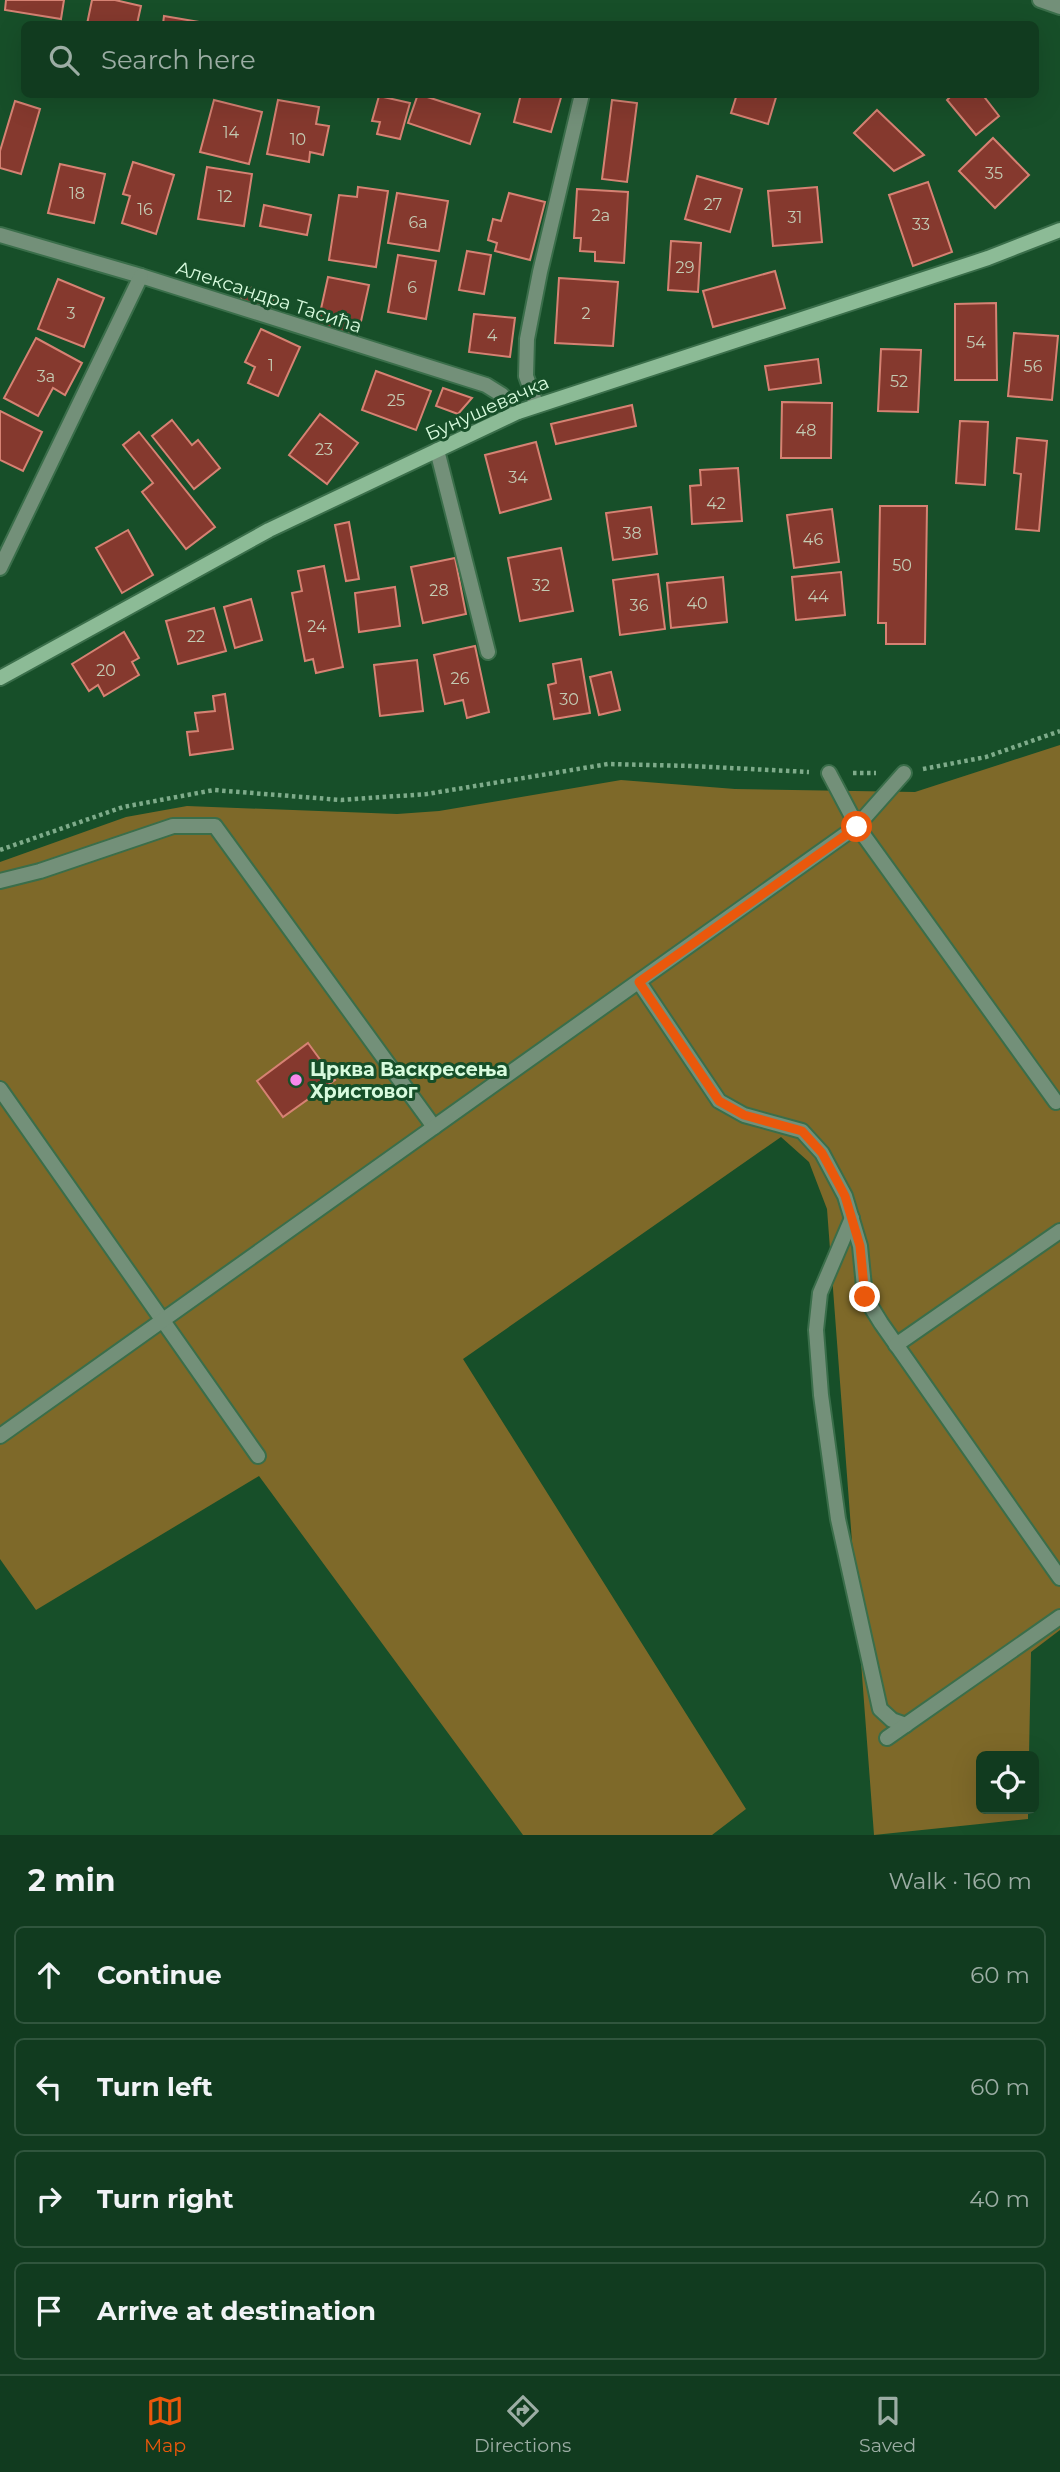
<!DOCTYPE html>
<meta charset="utf-8">
<style>
:root{--surface:#113b1f;--page:#1a4228;--text:#f1f3f6;--muted:#9cada4;--line:#30553d;--accent:#ea580c}
body{margin:0;font-family:Montserrat,sans-serif;background:var(--page);color:var(--text)}
.controls{position:absolute;right:21px;bottom:21px;display:grid;overflow:hidden;border-radius:10px;box-shadow:0 7px 28px #0002}
.controls button{width:63px;height:63px;display:grid;place-items:center;padding:0;border:0;border-bottom:2px solid var(--line);background:var(--surface);color:var(--text);font:35px sans-serif}
.stop{position:absolute;width:21px;height:21px;margin:-16px;border:5px solid #ea580c;border-radius:50%;background:#fff}
.stop.end{background:#ea580c;border-color:#fff;box-shadow:0 2px 7px #0008}
.list{margin:0;padding:0;list-style:none}
h2{display:flex;justify-content:space-between;align-items:center;height:91px;margin:0;padding:0 28px;font-size:30px}
h2 small{font-size:23px;font-weight:400;color:var(--muted)}
.list li{display:grid;grid-template-columns:46px 1fr auto;gap:21px;align-items:center;box-sizing:border-box;height:98px;margin:0 14px 14px;padding:0 14px;border:2px solid var(--line);border-radius:10px}
.list b{display:block;font-size:26px;white-space:nowrap}
.list em{font-size:23px;font-style:normal;color:var(--muted)}
.icon{flex:none;width:38px;height:38px;fill:none;stroke:currentColor;stroke-width:2;stroke-linecap:round;stroke-linejoin:round}
.map{position:relative;flex:none;width:1060px;height:1835px;overflow:hidden}
.search{position:absolute;background:var(--surface);box-shadow:0 7px 28px #0002;left:21px;right:21px;top:21px;height:77px;display:flex;align-items:center;gap:18px;box-sizing:border-box;padding:0 24px;border-radius:10px;color:var(--muted);font-size:26px}
.sheet{height:539px;background:var(--surface)}
nav{display:flex;justify-content:space-around;align-items:center;box-sizing:border-box;height:98px;border-top:2px solid var(--line);background:var(--surface);font-size:19px;color:var(--muted)}
nav a{display:grid;justify-items:center;gap:4px}
nav .on{color:var(--accent)}
.map>svg:first-child{display:block}
.green{fill:#7e6929}
.building{fill:#85392e;stroke:#d68273;stroke-width:2}
.lines{fill:none;stroke-linecap:round;stroke-linejoin:round}
.lane-casing{stroke:#3a6e4a;stroke-width:18}
.street-casing{stroke:#3a6e4a;stroke-width:18}
.secondary-casing{stroke:#3a6e4a;stroke-width:18}
.path{stroke:#7eab8a;stroke-width:4.5;stroke-dasharray:3.5 3.5;stroke-linecap:butt}
.lane{stroke:#739079;stroke-width:14}
.street{stroke:#739079;stroke-width:14}
.secondary{stroke:#8cbb96;stroke-width:14}
.route{stroke:#ea580c;stroke-width:9}
.poi-dot{fill:#f788ec;stroke:#174f29;stroke-width:2.5}
.labels{text-anchor:middle;dominant-baseline:central;stroke-width:6;stroke-linejoin:round;paint-order:stroke}
.number-label{font-size:16px;fill:#c3cab2}
.street-label{font-size:19px;fill:#d8fbde;stroke:#174f29}
.poi-label{font-size:19px;font-weight:bold;fill:#d8fbde;stroke:#174f29;text-anchor:start}
</style>
<div class="map">
<svg width="1060" height="1835" viewBox="0 0 1060 1835">
<rect width="100%" height="100%" fill="#174f29"/>
<!-- green -->
<path class="green" d="M1060,745V1630L1031,1652L1029,1756H981V1809H1028V1819L874,1835L827,1209L809,1162L781,1137L463,1359L746,1809L712,1835H523L259,1476L36,1610L0,1559V862L126,817L187,806L397,814L439,811L621,780L735,789L915,792Z"/>
<!-- building -->
<g class="building">
<path d="M6,0H64L61,19L5,10Z"/>
<path d="M92,0H115L141,6L137,24H87Z"/>
<path d="M164,16L211,24H163Z"/>
<path d="M418,94L480,114L470,144L408,123Z"/>
<path d="M521,94H562L551,132L514,122Z"/>
<path d="M737,94H777L768,124L731,113Z"/>
<path d="M953,94H982L999,116L976,135L947,100Z"/>
<path d="M379,96L410,103L400,139L377,134L380,122L372,121Z"/>
<path d="M214,100L262,112L249,164L200,152Z"/>
<path d="M278,100L319,107L316,124L329,126L323,155L310,152L309,162L267,154Z"/>
<path d="M612,100L637,103L627,182L602,179Z"/>
<path d="M15,101L40,109L21,174L0,168V151Z"/>
<path d="M877,110L924,155L894,171L854,133Z"/>
<path d="M993,138L1029,175L995,208L959,171Z"/>
<path d="M133,162L174,175L156,234L122,223L130,196L123,194Z"/>
<path d="M60,164L105,174L94,223L48,213Z"/>
<path d="M207,167L252,174L244,226L198,219Z"/>
<path d="M697,176L742,189L730,232L685,219Z"/>
<path d="M928,182L952,252L913,266L889,195Z"/>
<path d="M358,187L388,191L376,267L329,260L339,195L357,197Z"/>
<path d="M817,187L822,242L773,246L768,191Z"/>
<path d="M577,189L628,192L624,263L595,261V252L580,251L581,238H574Z"/>
<path d="M397,193L448,201L439,251L388,243Z"/>
<path d="M509,193L545,202L530,260L495,251L497,243L488,240L493,219L501,221Z"/>
<path d="M264,205L311,215L307,235L260,226Z"/>
<path d="M671,241L701,243L698,292L668,290Z"/>
<path d="M467,251L491,255L484,294L459,290Z"/>
<path d="M398,255L436,261L426,319L388,312Z"/>
<path d="M775,271L785,308L713,327L703,291Z"/>
<path d="M328,277L369,285L358,335L317,327Z"/>
<path d="M559,278L618,282L613,346L555,343Z"/>
<path d="M58,279L104,298L84,347L38,329Z"/>
<path d="M245,286L275,294L270,311L240,302Z"/>
<path d="M996,303L997,380H955V304Z"/>
<path d="M474,314L515,318L510,357L469,352Z"/>
<path d="M261,329L300,347L278,396L248,383L255,367L245,362Z"/>
<path d="M1014,333L1058,336L1052,400L1008,396Z"/>
<path d="M36,338L82,363L65,395L53,388L38,416L4,398Z"/>
<path d="M881,349L921,350L918,412L878,411Z"/>
<path d="M818,359L821,383L769,390L765,366Z"/>
<path d="M376,371L431,391L416,430L362,410Z"/>
<path d="M443,388L472,398L458,414L436,406Z"/>
<path d="M782,402L832,403L831,458H781Z"/>
<path d="M632,405L636,426L556,444L551,424Z"/>
<path d="M0,411L42,432L23,471L0,460Z"/>
<path d="M320,414L358,443L327,484L289,455Z"/>
<path d="M172,420L192,445L198,440L220,468L194,489L152,436Z"/>
<path d="M960,421L988,422L985,485L956,483Z"/>
<path d="M139,432L215,527L186,549L142,492L153,483L123,445Z"/>
<path d="M1017,438L1047,441L1039,531L1016,529L1021,474L1014,473Z"/>
<path d="M536,442L551,499L500,513L485,455Z"/>
<path d="M738,468L742,521L692,524L690,486L701,485L700,470Z"/>
<path d="M880,506H927L925,644H886V623H878Z"/>
<path d="M651,507L657,554L613,560L606,513Z"/>
<path d="M832,509L839,562L794,568L787,515Z"/>
<path d="M349,522L359,579L346,581L335,525Z"/>
<path d="M128,530L153,575L122,593L96,548Z"/>
<path d="M561,548L573,611L520,621L508,558Z"/>
<path d="M455,558L466,614L423,623L411,567Z"/>
<path d="M324,566L343,667L316,673L313,659L305,661L292,593L302,591L298,571Z"/>
<path d="M841,572L845,615L796,620L792,577Z"/>
<path d="M658,574L665,629L620,635L613,580Z"/>
<path d="M723,577L727,622L671,628L667,583Z"/>
<path d="M395,587L400,626L359,632L355,593Z"/>
<path d="M251,599L262,640L235,648L224,607Z"/>
<path d="M214,608L226,651L178,664L166,621Z"/>
<path d="M124,632L139,658L132,662L139,675L104,696L98,685L89,691L72,664Z"/>
<path d="M475,646L489,712L467,718L463,700L445,704L434,655Z"/>
<path d="M581,659L590,713L554,719L548,685L556,683L553,664Z"/>
<path d="M417,660L423,711L380,716L374,665Z"/>
<path d="M611,672L620,710L599,715L590,677Z"/>
<path d="M225,694L233,749L190,755L187,732L198,731L195,713L215,711L213,696Z"/>
<path d="M308,1043L335,1080L283,1117L257,1081Z"/>
</g>
<g class="lines">
<!-- lane casing -->
<g class="lane-casing">
<g id="lane">
<path d="M1040,0L1060,7"/>
<path d="M829,773L857,826L1056,1102"/>
<path d="M0,881L40,871L173,826H215L434,1127"/>
<path d="M639,982L719,1101L744,1115L802,1131L822,1153L845,1196L860,1246L865,1297L881,1323L1060,1578"/>
<path d="M0,1089L258,1456"/>
<path d="M852,1218L820,1293L816,1330L821,1395L838,1519L880,1709L892,1720L906,1725"/>
<path d="M896,1345L1060,1231"/>
<path d="M0,1436L857,826L904,773"/>
<path d="M887,1738L1060,1617"/>
</g>
</g>
<!-- street casing -->
<g class="street-casing">
<g id="street">
<path d="M0,235L141,276L486,385L502,395L518,412"/>
<path d="M536,404L526,376L527,339L540,272L582,94"/>
<path d="M437,450L488,652"/>
<path d="M0,568L141,276"/>
</g>
</g>
<!-- secondary casing -->
<g class="secondary-casing">
<path id="secondary" d="M0,678L269,530L518,412L988,258L1060,230"/>
</g>
<!-- path -->
<g class="path">
<path d="M923,769L986,757L1060,731"/>
<path d="M853,773H876"/>
<path d="M0,850L123,807L214,790L341,800L427,794L608,764L691,766L809,772"/>
</g>
<!-- lane -->
<use href="#lane" class="lane"/>
<!-- street -->
<use href="#street" class="street"/>
<!-- secondary -->
<use href="#secondary" class="secondary"/>
</g>
<g class="lines">
<!-- route -->
<path class="route" d="M857,827L639,982L719,1101L744,1115L802,1131L822,1153L845,1196L860,1246L865,1297"/>
</g>
<!-- markers -->
<circle class="poi-dot" cx="296" cy="1080" r="7"/>
<g class="labels">
<!-- number labels -->
<g class="number-label">
<text x="231" y="132">14</text>
<text x="298" y="139">10</text>
<text x="994" y="173">35</text>
<text x="77" y="193">18</text>
<text x="225" y="196">12</text>
<text x="713" y="204">27</text>
<text x="145" y="209">16</text>
<text x="601" y="215">2a</text>
<text x="795" y="217">31</text>
<text x="418" y="222">6a</text>
<text x="921" y="224">33</text>
<text x="685" y="267">29</text>
<text x="412" y="287">6</text>
<text x="71" y="313">3</text>
<text x="586" y="313">2</text>
<text x="492" y="335">4</text>
<text x="976" y="342">54</text>
<text x="271" y="365">1</text>
<text x="1033" y="366">56</text>
<text x="46" y="376">3a</text>
<text x="899" y="381">52</text>
<text x="396" y="400">25</text>
<text x="806" y="430">48</text>
<text x="324" y="449">23</text>
<text x="518" y="477">34</text>
<text x="716" y="503">42</text>
<text x="632" y="533">38</text>
<text x="813" y="539">46</text>
<text x="902" y="565">50</text>
<text x="541" y="585">32</text>
<text x="439" y="590">28</text>
<text x="818" y="596">44</text>
<text x="697" y="603">40</text>
<text x="639" y="605">36</text>
<text x="317" y="626">24</text>
<text x="196" y="636">22</text>
<text x="106" y="670">20</text>
<text x="460" y="678">26</text>
<text x="569" y="699">30</text>
</g>
<!-- street labels -->
<g class="street-label">
<text transform="translate(269 297) rotate(18)">Александра Тасића</text>
<text transform="translate(487 408) rotate(-24)">Бунушевачка</text>
</g>
<!-- poi labels -->
<g class="poi-label">
<text x="310" y="1069">Црква Васкресења<tspan x="310" dy="22">Христовог</tspan></text>
</g>
</g>
</svg>
<div class="controls">
<button><svg class="icon" aria-label="locate" viewBox="0 0 24 24"><circle cx="12" cy="12" r="6"/><path d="M12 2v4M12 18v4M2 12h4M18 12h4"/></svg></button>
</div>
<div class="stop" style="left:857px;top:827px"></div>
<div class="stop end" style="left:865px;top:1297px"></div>
<div class="search"><svg class="icon" aria-label="search" viewBox="0 0 24 24"><circle cx="10" cy="10" r="6"/><path d="M15 15l6 6"/></svg>Search here</div>
</div>
<section class="sheet">
<h2>2 min<small>Walk · 160 m</small></h2>
<ul class="list">
<li><svg class="icon" aria-label="ahead" viewBox="0 0 24 24"><path d="M12 20V5M6 11l6-6 6 6"/></svg><div><b>Continue</b></div><em>60 m</em></li>
<li><svg class="icon" aria-label="left" viewBox="0 0 24 24"><path d="M17 20v-9H6M10 6l-5 5 5 5"/></svg><div><b>Turn left</b></div><em>60 m</em></li>
<li><svg class="icon" aria-label="right" viewBox="0 0 24 24"><path d="M7 20v-9h11M14 6l5 5-5 5"/></svg><div><b>Turn right</b></div><em>40 m</em></li>
<li><svg class="icon" aria-label="arrive" viewBox="0 0 24 24"><path d="M6 21V4h12l-3 4 3 4H6"/></svg><div><b>Arrive at destination</b></div></li>
</ul>
</section>
<nav>
<a class="on"><svg class="icon" aria-label="map" viewBox="0 0 24 24"><path d="M3 6l6-2 6 2 6-2v14l-6 2-6-2-6 2zM9 4v14M15 6v14"/></svg>Map</a>
<a><svg class="icon" aria-label="directions" viewBox="0 0 24 24"><path d="M12 3l9 9-9 9-9-9zM9 14v-3h6M13 9l2 2-2 2"/></svg>Directions</a>
<a><svg class="icon" aria-label="saved" viewBox="0 0 24 24"><path d="M7 4h10v16l-5-4-5 4z"/></svg>Saved</a>
</nav>
